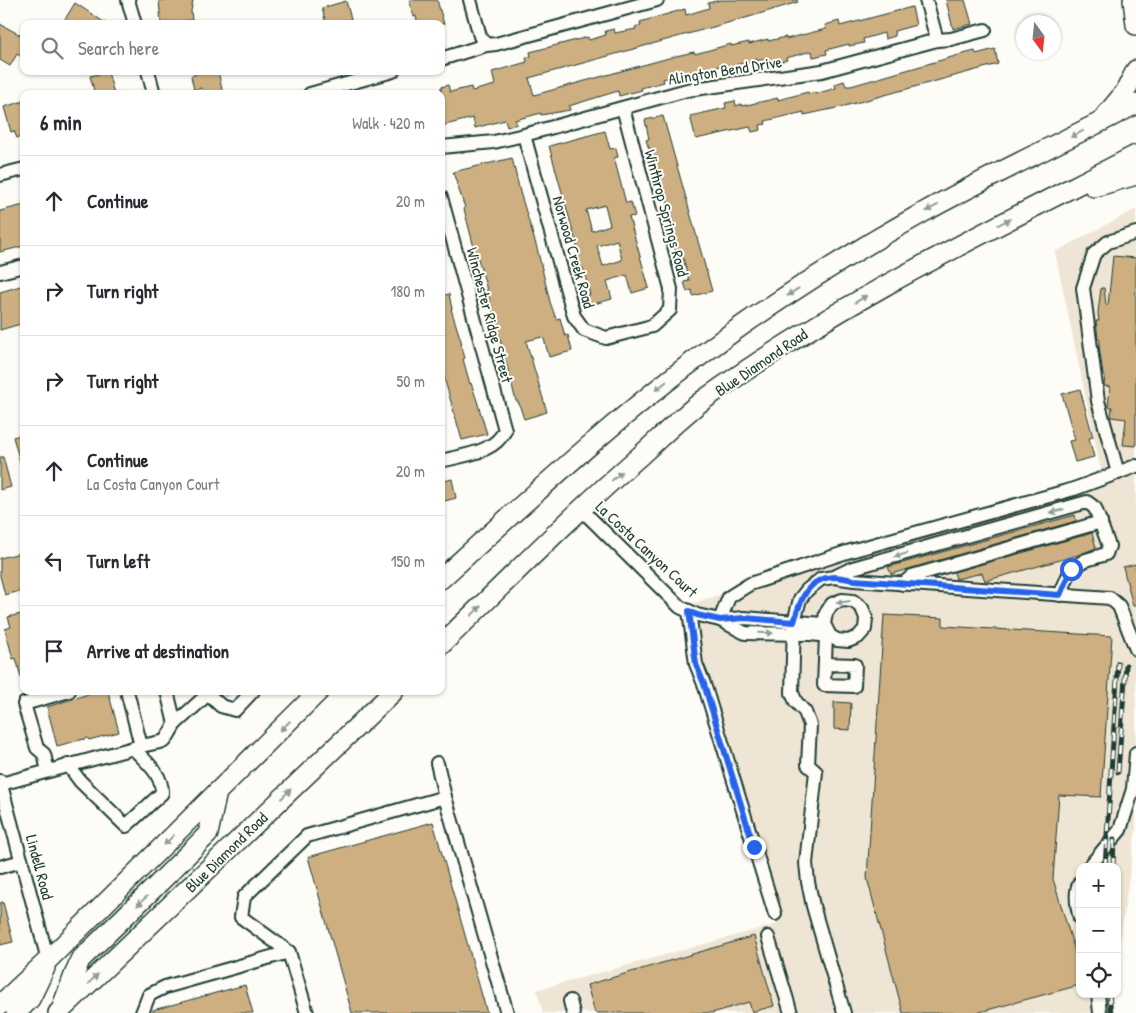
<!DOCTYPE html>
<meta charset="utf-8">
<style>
:root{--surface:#fff;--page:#f7f7f7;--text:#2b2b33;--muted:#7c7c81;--line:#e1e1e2}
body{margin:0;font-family:"Patrick Hand",sans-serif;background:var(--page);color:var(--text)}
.controls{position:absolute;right:15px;bottom:15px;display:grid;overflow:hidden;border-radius:10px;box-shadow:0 1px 4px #0004}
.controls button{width:45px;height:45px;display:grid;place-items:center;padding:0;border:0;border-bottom:1px solid var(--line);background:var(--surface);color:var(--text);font:25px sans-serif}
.compass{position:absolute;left:1016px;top:15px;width:45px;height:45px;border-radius:50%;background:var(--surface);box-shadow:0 1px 4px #0004;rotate:165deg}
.stop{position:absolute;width:15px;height:15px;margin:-11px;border:4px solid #2563eb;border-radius:50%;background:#fff}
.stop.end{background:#2563eb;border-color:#fff;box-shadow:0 1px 5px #0008}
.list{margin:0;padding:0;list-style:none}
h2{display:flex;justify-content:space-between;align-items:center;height:65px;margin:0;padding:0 20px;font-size:21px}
h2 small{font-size:16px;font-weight:400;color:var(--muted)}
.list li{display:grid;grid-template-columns:32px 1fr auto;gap:15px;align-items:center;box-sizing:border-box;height:90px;padding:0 20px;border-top:1px solid var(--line)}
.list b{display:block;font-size:19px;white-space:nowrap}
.list p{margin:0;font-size:16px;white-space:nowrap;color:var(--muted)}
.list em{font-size:16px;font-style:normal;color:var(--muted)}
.icon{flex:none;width:28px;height:28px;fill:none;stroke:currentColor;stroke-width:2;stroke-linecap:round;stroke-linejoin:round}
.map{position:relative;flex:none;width:1136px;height:1013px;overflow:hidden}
.search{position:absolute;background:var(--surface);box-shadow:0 1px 4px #0004;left:20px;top:20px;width:425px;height:55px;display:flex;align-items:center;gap:12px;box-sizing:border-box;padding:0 18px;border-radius:10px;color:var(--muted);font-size:19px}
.panel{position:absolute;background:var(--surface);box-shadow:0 1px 4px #0004;left:20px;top:90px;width:425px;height:605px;border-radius:10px}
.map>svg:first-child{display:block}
.built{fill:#efe5d4}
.building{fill:#cdaf81;stroke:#1f3d34;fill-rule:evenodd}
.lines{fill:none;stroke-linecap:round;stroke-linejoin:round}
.minor-tunnel{stroke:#d1d6d0;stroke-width:12;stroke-dasharray:12 6;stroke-linecap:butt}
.minor-casing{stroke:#1f3d34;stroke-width:16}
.highway-casing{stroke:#1f3d34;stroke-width:22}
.minor{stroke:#fdfcf7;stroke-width:12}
.highway{stroke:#fdfcf7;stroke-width:19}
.rail-casing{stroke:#1f3d34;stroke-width:5}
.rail{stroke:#fdfcf7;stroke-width:3;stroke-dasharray:9;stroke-linecap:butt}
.oneway{fill:#8e9c96}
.route{stroke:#2563eb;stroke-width:6}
.labels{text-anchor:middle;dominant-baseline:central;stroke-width:4;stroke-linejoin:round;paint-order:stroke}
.street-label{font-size:16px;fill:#1f3d34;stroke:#fdfcf7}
</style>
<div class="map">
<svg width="1136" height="1013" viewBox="0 0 1136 1013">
<rect width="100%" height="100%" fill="#fdfcf7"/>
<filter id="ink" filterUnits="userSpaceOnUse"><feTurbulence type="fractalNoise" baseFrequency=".02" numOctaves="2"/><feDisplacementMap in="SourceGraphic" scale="10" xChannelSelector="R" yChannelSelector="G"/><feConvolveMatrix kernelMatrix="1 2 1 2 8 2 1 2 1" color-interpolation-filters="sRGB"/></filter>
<g filter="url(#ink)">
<!-- built -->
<path class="built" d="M1136,209V828L1117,963V867H1080V994H1113L1110,1013H543L537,990L777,924L681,607L1102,475L1055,252Z"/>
<!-- building -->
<g class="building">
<path d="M159,0H193L191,11L192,20L161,23Z"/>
<path d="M409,0H437L444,24H418L416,16L414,17Z"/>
<path d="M721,0H797L798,2L749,17L529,78L534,95L676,56L694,52L695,54L731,44V46L749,42V44L768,39V41L786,37V39L826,29L825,25L839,21L840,26L912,7L916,25L894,31L895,36L885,39L884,33L863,39L864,43L849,46V44L826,50L827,54L813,57L812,51L786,58L787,60L777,63V62L768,64L766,59L757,61V59L736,65L737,68L727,70L726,65L720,66L699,72L700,76L691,78L690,73L663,79L664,82L641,88L642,90L619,96L618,91L569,106L570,110L541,115V113L515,120L517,124L507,127L505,120L475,128L473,118L441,126V87L448,85L450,92L471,87L472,91L495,85L492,72L527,62L526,58L531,57L530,52L588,37L589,40L606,35L605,31L614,29L615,33L636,29L635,27L641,26L640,22L685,9L686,15L709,8L708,3Z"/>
<path d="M946,0H965L972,24L953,29Z"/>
<path d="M346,1L351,19L348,20L349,24H326L322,8Z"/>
<path d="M75,3L107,24H62Z"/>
<path d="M0,24L24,37V58L17,54L10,66L0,60Z"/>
<path d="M995,49L998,64L841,107L804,115V112L765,121L766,124L760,125L761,130L752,132L750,127L696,139L690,116L726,108L725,103L735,101L736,106L741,104L742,106L778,98V100L808,92L809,94L815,92V94L836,88L835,84L844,81L846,86H851L959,55L975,51L976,54Z"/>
<path d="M195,71H218L223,94H202L201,88L194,90L191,76L196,74Z"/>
<path d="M108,72L114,94H95L90,76Z"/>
<path d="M24,101V136L17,138L14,131L11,132L4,107Z"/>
<path d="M663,116L712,291L693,296L692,290L687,292L684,282L689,281L683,258L678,260L673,244L670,234L675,232L669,208L662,183L657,185L654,175L657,174L651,148L649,149L646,140L649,139L645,120Z"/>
<path d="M605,131L610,149L616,148L618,157L614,158L626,203L631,202L635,216L629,217L649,288L632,293L627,275L607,281L612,299L590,305L587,295H590L583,268L580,269L576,254L579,253L549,146ZM605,205L610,225L592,231L586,210ZM617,240L622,260L603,266L597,246Z"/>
<path d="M512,158L520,192L537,248L550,302L556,319L560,318L565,336L568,335L572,351L549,357L544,339L542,337L526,341L547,412L524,419L518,401H516L484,279L478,259H477L464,209L465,208L453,172Z"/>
<path d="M24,205V246L0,252V211Z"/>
<path d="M1113,256L1136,258V446L1123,445L1126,419L1111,417L1112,407H1108L1110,387L1104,386L1105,376L1103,375L1099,346L1100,340L1098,339L1096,321H1099L1098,313L1101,288H1104L1106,305H1108Z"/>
<path d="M24,285V323L0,330V292Z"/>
<path d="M449,294L452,309H451L462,344L461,345L465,358L463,359L470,384L471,383L477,401L487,434L462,440L441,367V296Z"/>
<path d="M1080,389L1093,437L1089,438L1094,457L1075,462L1069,441L1075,440L1062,394Z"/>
<path d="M24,434V465H21L13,437Z"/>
<path d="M0,457H3L11,487L0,490Z"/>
<path d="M452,479L456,498L441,502V482Z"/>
<path d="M1075,515L1076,521L891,574L888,567Z"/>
<path d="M1092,533L1096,548L1078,555L985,581L982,573L956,579L954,572Z"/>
<path d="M24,552V590L5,595L0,576V558Z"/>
<path d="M1136,564V606H1133L1123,567Z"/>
<path d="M21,614L24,624V677L21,678L16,658L13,659L5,629L11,627L8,617Z"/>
<path d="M884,615L943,618V626L1112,636L1101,797L1059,795L1053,879L1080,968V985L976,1013H903L867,878Z"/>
<path d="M98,691H108L119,732L89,740L88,738L57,746L47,707Z"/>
<path d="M834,702L851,703L850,730L834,729Z"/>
<path d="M433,822L487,1013H352L308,857Z"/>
<path d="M3,902L13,942L0,945V903Z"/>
<path d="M754,936L774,1006L752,1012L749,1002L712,1013H595L587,985Z"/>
<path d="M245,985L253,1013H153V1010Z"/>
</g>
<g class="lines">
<!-- minor-tunnel -->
<path class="minor-tunnel" d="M222,694L225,691"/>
<!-- minor casing -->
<g class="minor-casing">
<g id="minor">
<path d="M128,0L135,24"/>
<path d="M470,0L480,36L486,45"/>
<path d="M926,0L937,40"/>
<path d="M441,59L486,45L496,44L657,0"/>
<path d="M148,71L154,94"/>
<path d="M310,94L393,71"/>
<path d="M524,135L574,316L584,330L606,338L652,326L670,310L671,289L623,108"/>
<path d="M441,147L494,142L524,135L687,90L822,71L937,40L951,39L985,30"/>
<path d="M0,175L24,169"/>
<path d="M441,197L505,430C495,453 463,455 441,461"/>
<path d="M0,272L24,266"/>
<path d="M1118,473L1098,401L1083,288L1094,254L1108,242L1136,233"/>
<path d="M581,509L680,607L697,615L720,620L745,633L810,634L830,636L837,640L848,641L858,637L865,629L866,618L862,608L853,601L842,600L832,604L826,613L824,624L830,636"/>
<path d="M834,577L853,568L1087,502L1095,508L1109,546L1106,554L1086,560L1071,569L1060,595"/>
<path d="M903,584L912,576L1101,522"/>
<path d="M689,611L696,664L704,684L775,914"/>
<path d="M720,620L729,597L750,584L847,552L1074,489L1136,466"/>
<path d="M720,620L744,618L824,624"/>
<path d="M825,664L855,665L854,686L824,685L826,636"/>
<path d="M208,694L221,706L235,710L253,691"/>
<path d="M175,724L208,694L206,691"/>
<path d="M141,746L165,741L175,724L167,691"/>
<path d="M437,763L445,797"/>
<path d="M68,765L80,781L126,826L162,793C162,773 146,762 133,748"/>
<path d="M48,771L44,754L37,748L24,704L69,691"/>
<path d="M0,781L48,960"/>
<path d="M1,784L141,746L127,691"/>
<path d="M0,867L22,861"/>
<path d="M1089,867L1120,830L1133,789L1136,753"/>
<path d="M1080,882C1074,892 1077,907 1080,918"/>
<path d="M768,937L791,1013"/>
<path d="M289,952L241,917L244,897L307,836L445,797L507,1013"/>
<path d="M1098,994L1100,1013"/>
<path d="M570,1001L573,1013"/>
<path d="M142,1013L149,995L165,987L289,952L307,1013"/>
<path d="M844,1013L813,906L808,882L806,863L816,772L808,765L810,725L805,712L796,702L792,693L794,622L800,599L807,590L821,579L834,577L854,580L1110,598L1119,606L1136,649"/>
</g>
</g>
<!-- highway casing -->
<g class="highway-casing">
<g id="highway">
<path d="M1133,0L1136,25"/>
<path d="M1105,116L1125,92L1136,70"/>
<path d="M1094,187L1136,175"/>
<path d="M441,579C537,491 633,402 740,327C799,286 861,247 924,212C993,174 1066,140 1136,104"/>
<path d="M441,645C507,581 572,515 641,455C661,437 681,417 702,401C837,303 988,231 1136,155"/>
<path d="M63,1004L80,960L156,886L208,834L217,792"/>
<path d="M0,1005L48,960L319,691"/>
<path d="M16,1013L30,999L45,968"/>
<path d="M58,1013L394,691"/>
</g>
</g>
<!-- minor -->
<use href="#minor" class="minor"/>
<!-- highway -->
<use href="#highway" class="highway"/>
<!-- rail casing -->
<g class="rail-casing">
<g id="rail">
<path d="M1118,772L1126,665"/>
<path d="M1105,867L1118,663"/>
<path d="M1113,867L1114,839"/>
<path d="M1109,994L1111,1013"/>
</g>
</g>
<!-- rail -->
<use href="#rail" class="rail"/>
</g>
<!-- one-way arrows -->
<defs><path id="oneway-solid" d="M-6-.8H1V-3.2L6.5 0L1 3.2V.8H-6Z" transform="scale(1.25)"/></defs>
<g class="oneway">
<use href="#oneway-solid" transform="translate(1077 134) rotate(153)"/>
<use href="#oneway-solid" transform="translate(932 208) rotate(153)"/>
<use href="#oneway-solid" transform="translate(1004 222) rotate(-26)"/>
<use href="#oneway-solid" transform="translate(793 292) rotate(147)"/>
<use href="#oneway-solid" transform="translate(861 299) rotate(-31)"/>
<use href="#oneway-solid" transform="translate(661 386) rotate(141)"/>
<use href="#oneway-solid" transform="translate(617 476) rotate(-41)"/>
<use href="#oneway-solid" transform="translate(1057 511) rotate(164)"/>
<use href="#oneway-solid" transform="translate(901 555) rotate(164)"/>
<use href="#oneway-solid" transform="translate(843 602) rotate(173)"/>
<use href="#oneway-solid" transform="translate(476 611) rotate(-44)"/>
<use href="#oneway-solid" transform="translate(766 633) rotate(1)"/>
<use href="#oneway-solid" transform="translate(285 726) rotate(135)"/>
<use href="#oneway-solid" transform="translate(286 794) rotate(-44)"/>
<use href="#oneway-solid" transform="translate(169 840) rotate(135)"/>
<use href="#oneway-solid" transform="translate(142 901) rotate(136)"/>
<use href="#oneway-solid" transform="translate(93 979) rotate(-44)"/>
</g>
</g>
<g class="lines" filter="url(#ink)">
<!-- route -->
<path class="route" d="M754,847L704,684L696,664L689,611L697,615L720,620L744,618L794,622C800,601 807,578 834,577C840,577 848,579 854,580L1060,595L1071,569"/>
</g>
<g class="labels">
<!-- street labels -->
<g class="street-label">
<text transform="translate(725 70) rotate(-9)">Alington Bend Drive</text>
<text transform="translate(667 213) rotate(75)">Winthrop Springs Road</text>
<text transform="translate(574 252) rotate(74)">Norwood Creek Road</text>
<text transform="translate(490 315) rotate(75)">Winchester Ridge Street</text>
<text transform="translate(761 362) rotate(-34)">Blue Diamond Road</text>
<text transform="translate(647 549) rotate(43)">La Costa Canyon Court</text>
<text transform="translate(226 852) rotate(-44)">Blue Diamond Road</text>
<text transform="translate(40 867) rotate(75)">Lindell Road</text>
</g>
</g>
</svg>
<div class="controls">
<button>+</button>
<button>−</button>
<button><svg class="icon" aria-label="locate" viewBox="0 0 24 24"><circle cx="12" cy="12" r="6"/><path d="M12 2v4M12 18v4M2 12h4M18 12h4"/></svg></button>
</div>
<svg class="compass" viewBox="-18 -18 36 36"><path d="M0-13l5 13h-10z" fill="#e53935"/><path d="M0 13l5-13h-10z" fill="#7c7c81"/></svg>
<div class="stop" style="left:1071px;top:569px"></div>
<div class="stop end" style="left:754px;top:847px"></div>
<div class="search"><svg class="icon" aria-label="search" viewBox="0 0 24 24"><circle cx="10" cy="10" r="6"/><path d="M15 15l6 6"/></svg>Search here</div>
<section class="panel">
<h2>6 min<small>Walk · 420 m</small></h2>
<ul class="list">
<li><svg class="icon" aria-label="ahead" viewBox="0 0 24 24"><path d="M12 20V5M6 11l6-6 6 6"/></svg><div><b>Continue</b></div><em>20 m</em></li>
<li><svg class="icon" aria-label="right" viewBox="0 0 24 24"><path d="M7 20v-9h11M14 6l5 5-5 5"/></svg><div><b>Turn right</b></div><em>180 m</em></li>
<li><svg class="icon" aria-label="right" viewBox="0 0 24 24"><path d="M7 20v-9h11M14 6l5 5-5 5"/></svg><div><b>Turn right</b></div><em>50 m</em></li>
<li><svg class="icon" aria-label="ahead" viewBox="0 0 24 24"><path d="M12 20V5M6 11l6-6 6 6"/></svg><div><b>Continue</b><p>La Costa Canyon Court</p></div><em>20 m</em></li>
<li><svg class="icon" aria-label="left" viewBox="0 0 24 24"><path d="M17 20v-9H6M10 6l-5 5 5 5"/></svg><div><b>Turn left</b></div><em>150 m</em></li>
<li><svg class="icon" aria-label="arrive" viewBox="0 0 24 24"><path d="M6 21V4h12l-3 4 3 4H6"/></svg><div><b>Arrive at destination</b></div></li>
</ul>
</section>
</div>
